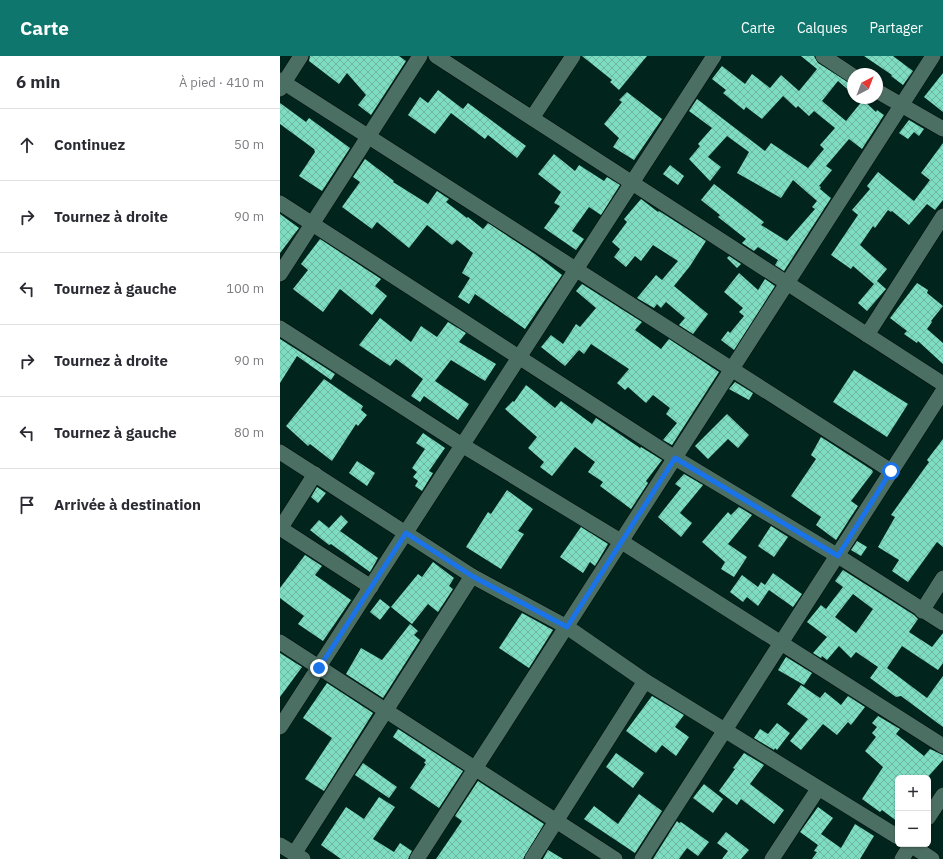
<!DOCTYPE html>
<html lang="fr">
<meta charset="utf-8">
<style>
:root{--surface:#fff;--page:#f7f7f7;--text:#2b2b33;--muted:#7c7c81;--line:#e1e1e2;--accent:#0f766e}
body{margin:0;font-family:"IBM Plex Sans",sans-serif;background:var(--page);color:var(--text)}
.controls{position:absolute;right:12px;bottom:12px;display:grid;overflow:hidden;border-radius:6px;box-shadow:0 1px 3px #0004}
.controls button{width:36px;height:36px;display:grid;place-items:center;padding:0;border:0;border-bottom:1px solid var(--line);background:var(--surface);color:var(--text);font:20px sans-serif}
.compass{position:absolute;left:567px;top:12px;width:36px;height:36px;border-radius:50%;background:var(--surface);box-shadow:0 1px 3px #0004;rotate:42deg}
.stop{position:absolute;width:12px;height:12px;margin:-9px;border:3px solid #1a73e8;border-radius:50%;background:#fff}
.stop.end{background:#1a73e8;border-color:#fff;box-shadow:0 1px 4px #0008}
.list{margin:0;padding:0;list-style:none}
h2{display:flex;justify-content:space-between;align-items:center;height:52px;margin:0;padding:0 16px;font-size:17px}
h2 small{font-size:13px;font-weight:400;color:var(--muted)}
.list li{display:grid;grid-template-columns:26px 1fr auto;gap:12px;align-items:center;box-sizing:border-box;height:72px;padding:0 16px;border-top:1px solid var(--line)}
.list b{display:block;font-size:15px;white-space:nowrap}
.list em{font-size:13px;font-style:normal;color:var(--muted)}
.icon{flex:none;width:22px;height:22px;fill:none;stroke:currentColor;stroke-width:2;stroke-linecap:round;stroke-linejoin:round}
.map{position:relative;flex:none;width:663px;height:803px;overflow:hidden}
header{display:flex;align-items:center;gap:24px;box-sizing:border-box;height:56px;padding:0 20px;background:var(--accent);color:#fff}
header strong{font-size:19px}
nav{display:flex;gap:22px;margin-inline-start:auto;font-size:14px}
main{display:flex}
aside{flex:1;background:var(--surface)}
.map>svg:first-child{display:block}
.building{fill:url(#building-cross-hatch);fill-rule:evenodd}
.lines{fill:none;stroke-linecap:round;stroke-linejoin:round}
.minor-casing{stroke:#000d07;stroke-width:16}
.minor{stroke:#4c6f64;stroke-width:15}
.route{stroke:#1a73e8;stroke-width:5}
</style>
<header>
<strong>Carte</strong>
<nav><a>Carte</a><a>Calques</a><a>Partager</a></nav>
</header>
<main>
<aside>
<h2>6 min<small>À pied · 410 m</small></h2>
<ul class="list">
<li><svg class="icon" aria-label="ahead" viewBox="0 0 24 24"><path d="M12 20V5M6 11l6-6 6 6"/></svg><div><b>Continuez</b></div><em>50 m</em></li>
<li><svg class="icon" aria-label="right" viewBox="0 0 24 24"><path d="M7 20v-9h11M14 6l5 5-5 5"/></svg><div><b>Tournez à droite</b></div><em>90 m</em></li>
<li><svg class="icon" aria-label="left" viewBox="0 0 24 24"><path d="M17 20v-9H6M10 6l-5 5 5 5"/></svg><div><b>Tournez à gauche</b></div><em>100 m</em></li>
<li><svg class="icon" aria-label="right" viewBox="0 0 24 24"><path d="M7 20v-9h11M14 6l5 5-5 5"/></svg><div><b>Tournez à droite</b></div><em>90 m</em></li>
<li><svg class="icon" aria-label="left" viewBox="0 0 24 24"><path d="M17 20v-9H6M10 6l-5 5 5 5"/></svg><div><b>Tournez à gauche</b></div><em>80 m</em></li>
<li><svg class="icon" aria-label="arrive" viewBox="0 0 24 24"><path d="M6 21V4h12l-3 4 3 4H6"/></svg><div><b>Arrivée à destination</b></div></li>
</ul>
</aside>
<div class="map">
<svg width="663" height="803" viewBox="0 0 663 803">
<defs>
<pattern id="building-cross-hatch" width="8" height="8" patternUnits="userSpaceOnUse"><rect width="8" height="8" fill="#7edcc0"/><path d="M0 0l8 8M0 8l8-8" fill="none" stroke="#6eb6a1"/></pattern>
</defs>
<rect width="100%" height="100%" fill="#01251d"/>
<!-- building -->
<g class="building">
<path d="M30,0H119L126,5L91,59L78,49L86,39L67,17L59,28L29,5Z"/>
<path d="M302,0H367L339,34L330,26L332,24Z"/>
<path d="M521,0H534L538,7L573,29V38L558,25L542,45L566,65L583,44L596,56L597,54L604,59L582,93L569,83L546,110L552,114L539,130L541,131L540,133L551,142L504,215L495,209L498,204L478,191L474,195L462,187L466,183L438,161L440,159L421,144L434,128L484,166L481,169L507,185L535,153L532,151L537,145L513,124L501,142L457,117L469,96L447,80L428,101L441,111L430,125L409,103L420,90L418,88L432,72L409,55L417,43L485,95L491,87L528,112L544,93L540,89L555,72L534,55L529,60L518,50L516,52L503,40L482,63L466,51L464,54L443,37L446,34L432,23L442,10L465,28L472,18L490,32L501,19L519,35L537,13Z"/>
<path d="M584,0H613L633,15L623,29L611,20L612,19Z"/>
<path d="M663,17V56L644,41Z"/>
<path d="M158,34L183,53L188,47L246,90L237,102L208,79L205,83L171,57L155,78L128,59L140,41L148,47Z"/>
<path d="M347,36L382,63L354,104L333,91L339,82L324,68L342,46L339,44Z"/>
<path d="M0,47L26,66L29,62L70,92L42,135L19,120L35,96L34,93L0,68Z"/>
<path d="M629,64L644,73L639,80L634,76L628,83L619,77Z"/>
<path d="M663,87V144L655,154L647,148L629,169L612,155L611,156L608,154L595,172L593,170L580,189L607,213L597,225L606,233L587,255L578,247L594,228L573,210L571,213L551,199L578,159L572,154L590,133L587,130L598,116L634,145L650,124L641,117Z"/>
<path d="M274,98L295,115L299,109L324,125L327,121L340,129L321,159L309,151L292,175L304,183L296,194L264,172L280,150L274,147L281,136L258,118Z"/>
<path d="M85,103L114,125L113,126L148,148L157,135L169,143L166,146L187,162L188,161L203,173L208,167L255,198L282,219L245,273L195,238L189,248L178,241L190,222L182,217L193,197L177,184L172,189L147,169L129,192L97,166L92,173L62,151L80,126L73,121Z"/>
<path d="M390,109L404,120L398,129L383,118Z"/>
<path d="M361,143L378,156L379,155L426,185L410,210L394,230L428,258L413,278L399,269L405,262L386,246L381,252L377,248L374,252L357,242L376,219L382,224L398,205L373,189L361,205L355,200L346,211L334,201L340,193L332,186L347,166L344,163Z"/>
<path d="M0,158L19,172L0,197Z"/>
<path d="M40,183L101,223L95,230L107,240L92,259L60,233L43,256L13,233L28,214L21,208Z"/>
<path d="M449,200L461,208L457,212L447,202Z"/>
<path d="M459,217L478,234L485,223L495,230L454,294L441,284L448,275L450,277L464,260L459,256L463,252L444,236Z"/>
<path d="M637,227L648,234L647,237L663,250L651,265L652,266L647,273L663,287V308L638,285L637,287L624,278L627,275L610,262Z"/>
<path d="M302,228L362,266L355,274L381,293L389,283L439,316L392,389L383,384L397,367L386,358L390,352L373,339L366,347L348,331L345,334L337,327L349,313L311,288L304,298L299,294L285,310L261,291L271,279L283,288L296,268L300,271L316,252L296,235Z"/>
<path d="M100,262L131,286L141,270L157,281L168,266L186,277L179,286L216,308L205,325L171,304L155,325L189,348L178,364L144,340L140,346L131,340L143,323L116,303L110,310L79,289Z"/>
<path d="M0,283L55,318L51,324L17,300L0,327Z"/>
<path d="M574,314L628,348L607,381L553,346Z"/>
<path d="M44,323L83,350L81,354L87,359L78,370L76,368L52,405L30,388L28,390L6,370Z"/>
<path d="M455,326L473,337L469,344L449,333Z"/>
<path d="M246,329L275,352L281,345L312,368L316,362L360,392L361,391L382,404L366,425L368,427L351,453L320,430L323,426L308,416L315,406L295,391L272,420L260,411L264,406L248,392L257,381L225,353L233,345L234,346Z"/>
<path d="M447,358L469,379L458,392L448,383L428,403L415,390Z"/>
<path d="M143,377L165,392L149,415L153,417L142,435L135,430L138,425L133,421L137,416L132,412L145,393L136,387Z"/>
<path d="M541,381L592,414L593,416L571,445L578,450L556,484L536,469L541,461L511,440L536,403L531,399Z"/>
<path d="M663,383V491L657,486L628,526L612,515L619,504L598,491L615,461L611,459L649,406L647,404Z"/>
<path d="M77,405L95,417L87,430L69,417Z"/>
<path d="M404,418L423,429L400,457L412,467L401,481L378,461L401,432L395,428Z"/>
<path d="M37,431L46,437L38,447L31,441Z"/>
<path d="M227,434L253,453L238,475L244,478L221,513L186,491L208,456L211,458Z"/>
<path d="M459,451L472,459L448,488L467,501L454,521L441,513L445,506L422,486L448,456L451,459Z"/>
<path d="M61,459L68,466L60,475L98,502L90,516L51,488L49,489L30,474L39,464L49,472Z"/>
<path d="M491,470L508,481L494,501L478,490Z"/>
<path d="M301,471L328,488L315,510L310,506L303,517L280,501Z"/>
<path d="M577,485L587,491L581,500L571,494Z"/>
<path d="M25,499L42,510L35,519L71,544L43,585L18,568L24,560L0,542V532Z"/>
<path d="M153,506L174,522L169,530L173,533L158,556L148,548L132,568L111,551L138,518L142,521Z"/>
<path d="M563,514L634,559L638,563L629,576L652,591L663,577V607L658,614L622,590L607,612L647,642L663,620V671L621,640L616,641L590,622L598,611L576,596L571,602L559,590L547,604L542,600L541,602L533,597L547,581L527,566L541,549L546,553L563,531L555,525ZM573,538L593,553L576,577L555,561Z"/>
<path d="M493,517L522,538L513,551L489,534L478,550L467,541L463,546L450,536L462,519L478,531L481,526L485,529Z"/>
<path d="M100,543L110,551L100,564L90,556Z"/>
<path d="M242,557L273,574L249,612L219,592Z"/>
<path d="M130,568L138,575L134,579L140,584L103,642L66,618L81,592L102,604Z"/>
<path d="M0,597L22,611L0,641Z"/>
<path d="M506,601L532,617L524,629L498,614Z"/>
<path d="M47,627L93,657L44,735L25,723L52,682L23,662Z"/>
<path d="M521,629L540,642L545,636L561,649L568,640L585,651L571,669L568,666L557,679L543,668L521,694L510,685L528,663L507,648Z"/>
<path d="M372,640L404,659L395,671L409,681L396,700L382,689L376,697L346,675Z"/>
<path d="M598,660L620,673L616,678L644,700L650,693L663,699V704L647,722H618V766L602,754L600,756L582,743L603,711L585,695L596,681L592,677L597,671L592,667Z"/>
<path d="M497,667L510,677L497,694L495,692L494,694L474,682L480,673L488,678Z"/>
<path d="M118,673L183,715L159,752L130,732L146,708L144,707L146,704L113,681Z"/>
<path d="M336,697L364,717L353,732L326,711Z"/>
<path d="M464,697L484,709L470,728L504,754L494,768L461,743L457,749L439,735L455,713L453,712Z"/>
<path d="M83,707L117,731L109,742L75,719Z"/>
<path d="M198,725L264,768L243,803H156L182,765L175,760Z"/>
<path d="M424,728L443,743L433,757L413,742Z"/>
<path d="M359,738L382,755L355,797L304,763L314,750L338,768Z"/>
<path d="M99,741L115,751L93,783L114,796L120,787L132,795L128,803H61L41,789L66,751L84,763Z"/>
<path d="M538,751L553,762L541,778L561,792L575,768L594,780L580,803H532L537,796L534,795L538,789L520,776Z"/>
<path d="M397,765L399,767L401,766L429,786L418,800L407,792L399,803H373Z"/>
<path d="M446,776L469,794L461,803H442L448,795L437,787Z"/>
<path d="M268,794L283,803H263Z"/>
</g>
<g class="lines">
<!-- minor casing -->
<g class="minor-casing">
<g id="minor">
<path d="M156,0L663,328"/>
<path d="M543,0L573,20"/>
<path d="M0,24L611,415"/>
<path d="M0,33L21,0"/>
<path d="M597,35L663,73"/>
<path d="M252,62L293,0"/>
<path d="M0,147L395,402L558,500L663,567"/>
<path d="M0,218L140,0"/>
<path d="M0,272L182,389L342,486L663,690"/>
<path d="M587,279L663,160"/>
<path d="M0,396L192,520L287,571L365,625L618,781"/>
<path d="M0,472L91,531"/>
<path d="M0,473L35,418"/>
<path d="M642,555L663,522"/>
<path d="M0,586L335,803"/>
<path d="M0,671L434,0"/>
<path d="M648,762L663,739"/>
<path d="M629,788L652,803"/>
<path d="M0,789L23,803"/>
<path d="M14,798L192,520"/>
<path d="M137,803L653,0"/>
<path d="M252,803L365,625"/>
<path d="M362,803L663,335"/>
<path d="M492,803L538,733"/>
<path d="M622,803L631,788"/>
</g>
</g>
<!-- minor -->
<use href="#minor" class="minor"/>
</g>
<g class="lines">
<!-- route -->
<path class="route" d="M39,612L126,477L192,520L287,571L395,402L558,500L611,415"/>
</g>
</svg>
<div class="controls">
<button>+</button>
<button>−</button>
</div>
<svg class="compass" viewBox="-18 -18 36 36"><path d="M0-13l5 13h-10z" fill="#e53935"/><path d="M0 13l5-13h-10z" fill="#7c7c81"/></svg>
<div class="stop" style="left:611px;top:415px"></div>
<div class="stop end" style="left:39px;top:612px"></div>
</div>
</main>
